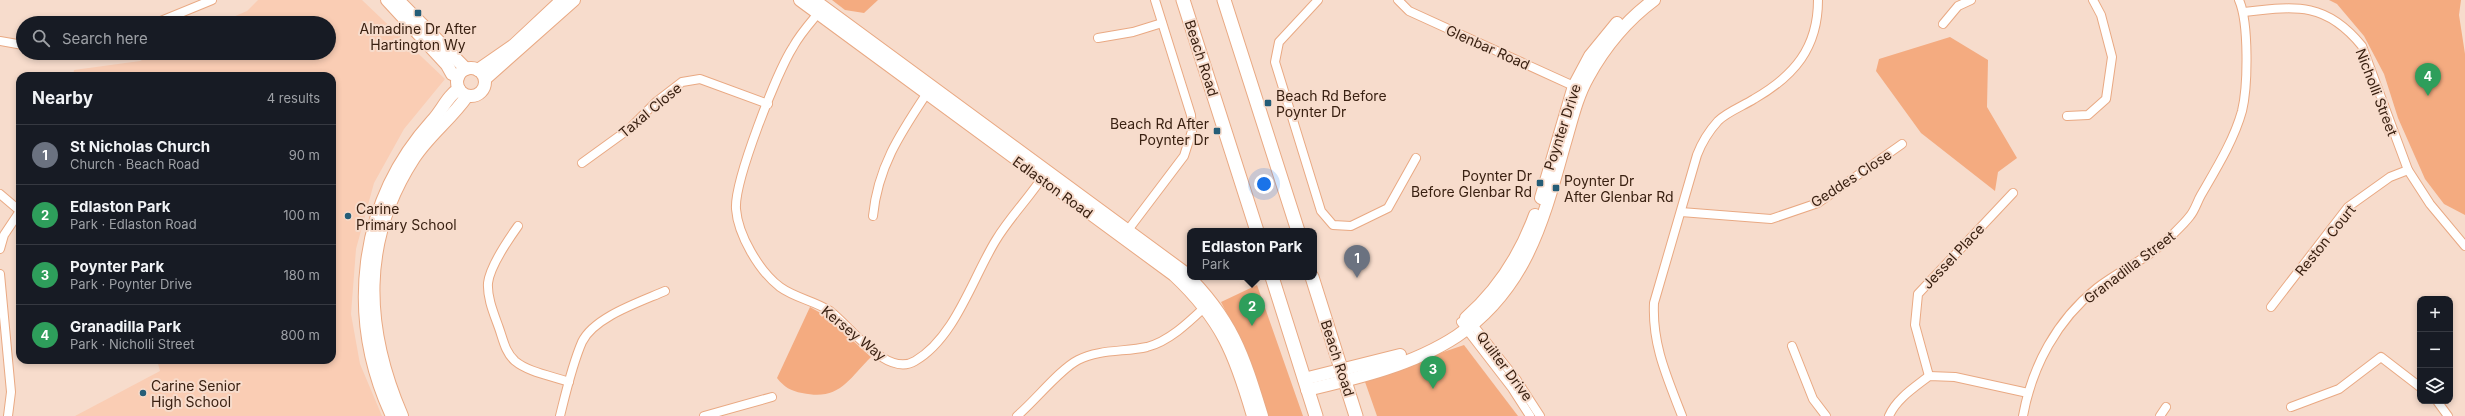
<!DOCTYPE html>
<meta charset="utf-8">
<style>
:root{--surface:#171b24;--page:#20242c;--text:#f1f3f6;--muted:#9ea1a6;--line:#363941;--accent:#95b0bd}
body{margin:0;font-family:Inter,sans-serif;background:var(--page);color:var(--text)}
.controls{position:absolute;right:12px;bottom:12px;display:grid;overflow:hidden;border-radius:8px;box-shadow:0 2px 6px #0003}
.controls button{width:36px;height:36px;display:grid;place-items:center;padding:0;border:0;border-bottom:1px solid var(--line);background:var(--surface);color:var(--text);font:20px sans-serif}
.you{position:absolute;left:1264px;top:184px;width:14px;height:14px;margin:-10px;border:3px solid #fff;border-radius:50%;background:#1a73e8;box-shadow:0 0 0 6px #1a73e833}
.badge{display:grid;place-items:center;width:26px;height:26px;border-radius:50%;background:var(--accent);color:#fff;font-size:13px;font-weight:700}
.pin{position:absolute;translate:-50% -33px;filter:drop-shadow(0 1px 2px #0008)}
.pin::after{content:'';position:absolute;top:21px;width:14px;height:12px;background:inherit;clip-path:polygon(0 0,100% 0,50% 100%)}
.popup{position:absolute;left:1187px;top:228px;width:130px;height:52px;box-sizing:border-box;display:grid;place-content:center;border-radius:8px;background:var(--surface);filter:drop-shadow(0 1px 3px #0005);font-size:13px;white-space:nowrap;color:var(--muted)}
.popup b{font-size:15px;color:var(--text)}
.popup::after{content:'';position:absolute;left:50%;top:100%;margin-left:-8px;border:8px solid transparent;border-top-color:var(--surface)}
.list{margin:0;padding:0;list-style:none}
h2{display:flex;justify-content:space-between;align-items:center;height:52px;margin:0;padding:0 16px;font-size:17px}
h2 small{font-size:13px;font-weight:400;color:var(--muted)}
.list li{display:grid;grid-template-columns:26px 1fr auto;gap:12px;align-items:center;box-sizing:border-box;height:60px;padding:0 16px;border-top:1px solid var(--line)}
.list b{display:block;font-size:15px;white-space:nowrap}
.list p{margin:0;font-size:13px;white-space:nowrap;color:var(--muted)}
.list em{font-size:13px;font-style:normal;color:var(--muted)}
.icon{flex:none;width:22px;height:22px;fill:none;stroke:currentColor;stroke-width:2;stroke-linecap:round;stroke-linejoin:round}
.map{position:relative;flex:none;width:2465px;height:416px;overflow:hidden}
.search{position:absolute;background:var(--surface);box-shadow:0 2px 6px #0003;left:16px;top:16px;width:320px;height:44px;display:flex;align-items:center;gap:10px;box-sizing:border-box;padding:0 14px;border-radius:22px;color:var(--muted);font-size:15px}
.panel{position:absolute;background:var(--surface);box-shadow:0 2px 6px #0003;left:16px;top:72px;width:320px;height:292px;border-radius:12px}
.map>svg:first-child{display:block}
.built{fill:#facdb4}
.green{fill:#f4ab80}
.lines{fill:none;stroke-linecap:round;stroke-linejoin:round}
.street-casing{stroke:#e9a983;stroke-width:10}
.secondary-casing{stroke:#e9a983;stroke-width:14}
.primary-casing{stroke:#e9a983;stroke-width:15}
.street{stroke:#fff;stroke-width:8}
.secondary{stroke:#fff;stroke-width:12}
.primary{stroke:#fff;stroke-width:13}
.poi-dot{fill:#255d77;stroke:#f7dccc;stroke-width:1.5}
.labels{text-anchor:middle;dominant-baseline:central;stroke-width:4;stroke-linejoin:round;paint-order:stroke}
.poi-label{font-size:14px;fill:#3a2112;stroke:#f7dccc;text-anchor:start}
.street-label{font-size:14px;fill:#3a2112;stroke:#f7dccc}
</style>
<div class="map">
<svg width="2465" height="416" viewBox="0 0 2465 416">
<rect width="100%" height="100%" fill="#f7dccc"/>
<!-- built -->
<path class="built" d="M258,0H362L445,79L404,129L374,183L356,249L351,314L360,364L382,416H75L160,371L157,360H332V76H73L74,70L140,61L156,53H329V23H219L247,11Z"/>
<!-- green -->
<g class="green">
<path d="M832,0H878L864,13L845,10Z"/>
<path d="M2329,0H2461L2459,15L2465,54V215L2444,204L2425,179L2398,118L2384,74L2364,36L2337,4Z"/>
<path d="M1950,37L1988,60L1987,107L2017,158L1998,172L1995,191L1921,133L1876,71L1879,59Z"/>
<path d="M1257,285L1303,416H1266L1246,351L1221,302Z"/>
<path d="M810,307L824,315L871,357C847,381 839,401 802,393C791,391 784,387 777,378Z"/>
<path d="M1464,345L1518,416H1377L1364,379Z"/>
</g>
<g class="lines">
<!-- street casing -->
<g class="street-casing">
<g id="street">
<path d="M1318,0L1279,42L1275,62L1321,211L1333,225L1351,226L1388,208L1416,158"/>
<path d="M1398,0L1409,11L1578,88"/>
<path d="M820,11C811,22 800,34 793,47C777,72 734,181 736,209C738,235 759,271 780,287C795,298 815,301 830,311C851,327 887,378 915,361C955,338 973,277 996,240C1010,217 1029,198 1044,175"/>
<path d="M2244,12C2297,6 2326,2 2362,46L2408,170L2430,204L2465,246"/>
<path d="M156,23L212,0"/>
<path d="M1943,24L1958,6L1971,0"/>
<path d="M1098,38L1133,32L1162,23"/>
<path d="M0,41L23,45"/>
<path d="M2067,116L2088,115L2106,99L2112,57L2101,15L2093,0"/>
<path d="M582,163L629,129L656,102L682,82L700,79L768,104"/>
<path d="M0,194L20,211"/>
<path d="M1681,212L1771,219L1818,203L1902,144"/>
<path d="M873,216C878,165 902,131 929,90"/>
<path d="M518,226C508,240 490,266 488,283C487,298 494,314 499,328C503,339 505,352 515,361C528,372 552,376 569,382"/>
<path d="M1125,234L1184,156L1192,131L1191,115L1155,0"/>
<path d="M0,249L4,235L20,211"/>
<path d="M0,274L11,392L8,416"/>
<path d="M2271,307L2348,207L2390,177L2408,170"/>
<path d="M1470,321L1516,379L1540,416"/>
<path d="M1461,322L1512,388L1530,416"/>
<path d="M1792,346L1813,399L1826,416"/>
<path d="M1929,376L1915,325L1918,294L2013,193"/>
<path d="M2437,401L2448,416"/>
<path d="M2291,407L2339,389L2381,357L2420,387"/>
<path d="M560,416C566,392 572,365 582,342C594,317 640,302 665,291"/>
<path d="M704,416L772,397"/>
<path d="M1017,416C1035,401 1060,369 1078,360C1099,349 1125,352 1147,347C1170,341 1190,321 1207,305"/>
<path d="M1682,416C1667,377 1652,345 1654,303L1697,155C1702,142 1708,132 1718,121C1727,112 1743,106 1754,99C1794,76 1818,48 1818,0"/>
<path d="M1889,416C1896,399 1915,387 1929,376L1955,377L2028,393"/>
<path d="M2023,416C2032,366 2057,320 2097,288C2120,270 2148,259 2169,238C2176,231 2184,224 2190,216C2195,210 2197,202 2201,195C2216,169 2234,140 2242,111C2248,86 2249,23 2239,0"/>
<path d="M2160,416L2166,407"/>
</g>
</g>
<!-- secondary casing -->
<g class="secondary-casing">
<g id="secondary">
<path d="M387,0L447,65L452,74L458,77"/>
<path d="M398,0L466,69"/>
<path d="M800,0L1174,275C1222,320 1235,354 1253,416"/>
<path d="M814,0L1184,272C1232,319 1243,354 1262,416"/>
<circle cx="471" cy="82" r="14"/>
<path d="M478,70L514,45L562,0"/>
<path d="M485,79L574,0"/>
<path d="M1541,198L1574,86L1590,56L1617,23"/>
<path d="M1466,318C1499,289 1520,256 1535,215"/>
<path d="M1304,379L1400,355"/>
<path d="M1307,390C1358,378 1413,365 1457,336C1526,289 1543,221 1564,146C1571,123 1576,98 1588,77C1604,48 1627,20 1654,0"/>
<path d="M392,416C346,317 358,203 432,121C441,112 448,95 459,89"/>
<path d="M402,416C364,328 360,241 414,158C429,135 452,118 467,96"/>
</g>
</g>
<!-- primary casing -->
<g class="primary-casing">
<g id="primary">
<path d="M1183,0L1257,231"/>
<path d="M1224,0L1298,231"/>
<path d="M1272,277L1316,416"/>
<path d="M1312,277L1356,416"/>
</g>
</g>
<!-- street -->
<use href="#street" class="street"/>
<!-- secondary -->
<use href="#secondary" class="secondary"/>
<!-- primary -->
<use href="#primary" class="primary"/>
</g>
<!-- markers -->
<g class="poi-dot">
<rect x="414" y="9" width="8" height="8" rx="2"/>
<rect x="1264" y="99" width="8" height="8" rx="2"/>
<rect x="1213" y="127" width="8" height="8" rx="2"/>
<rect x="1536" y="179" width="8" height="8" rx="2"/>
<rect x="1552" y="184" width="8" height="8" rx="2"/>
<circle cx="348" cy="216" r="4"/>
<circle cx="143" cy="393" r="4"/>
</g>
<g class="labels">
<!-- poi labels -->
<g class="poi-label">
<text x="418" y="28" text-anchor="middle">Almadine Dr After<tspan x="418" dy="16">Hartington Wy</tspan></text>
<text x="1276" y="95">Beach Rd Before<tspan x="1276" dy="16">Poynter Dr</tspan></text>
<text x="1209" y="123" text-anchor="end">Beach Rd After<tspan x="1209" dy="16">Poynter Dr</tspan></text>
<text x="1532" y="175" text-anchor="end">Poynter Dr<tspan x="1532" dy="16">Before Glenbar Rd</tspan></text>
<text x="1564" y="180">Poynter Dr<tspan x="1564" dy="16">After Glenbar Rd</tspan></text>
<text x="356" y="208">Carine<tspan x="356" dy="16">Primary School</tspan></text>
<text x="151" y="385">Carine Senior<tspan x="151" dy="16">High School</tspan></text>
</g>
<!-- street labels -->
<g class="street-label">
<text transform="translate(1488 47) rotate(24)">Glenbar Road</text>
<text transform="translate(1202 58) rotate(72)">Beach Road</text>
<text transform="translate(2377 92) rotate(69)">Nicholli Street</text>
<text transform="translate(650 110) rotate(-40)">Taxal Close</text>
<text transform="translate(1562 127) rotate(-72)">Poynter Drive</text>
<text transform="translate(1851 178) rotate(-33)">Geddes Close</text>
<text transform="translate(1053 187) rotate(36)">Edlaston Road</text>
<text transform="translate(2325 240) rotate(-51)">Reston Court</text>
<text transform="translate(1953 256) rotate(-47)">Jessel Place</text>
<text transform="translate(2129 267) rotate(-37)">Granadilla Street</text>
<text transform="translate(854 333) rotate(39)">Kersey Way</text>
<text transform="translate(1338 358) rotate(72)">Beach Road</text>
<text transform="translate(1505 366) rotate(53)">Quilter Drive</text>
</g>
</g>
</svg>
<div class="controls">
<button>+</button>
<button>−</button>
<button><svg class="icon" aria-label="layers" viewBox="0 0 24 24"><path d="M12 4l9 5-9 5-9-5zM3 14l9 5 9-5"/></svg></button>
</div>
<div class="you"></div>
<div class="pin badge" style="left:1357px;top:278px;background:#6b7280">1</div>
<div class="pin badge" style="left:1252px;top:326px;background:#2e9e5b">2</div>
<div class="popup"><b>Edlaston Park</b>Park</div>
<div class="pin badge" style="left:1433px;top:389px;background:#2e9e5b">3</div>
<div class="pin badge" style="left:2428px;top:96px;background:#2e9e5b">4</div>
<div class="search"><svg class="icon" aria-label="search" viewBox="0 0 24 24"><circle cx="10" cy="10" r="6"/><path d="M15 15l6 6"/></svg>Search here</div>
<section class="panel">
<h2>Nearby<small>4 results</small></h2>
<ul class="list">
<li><span class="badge" style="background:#6b7280">1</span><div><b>St Nicholas Church</b><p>Church · Beach Road</p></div><em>90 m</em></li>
<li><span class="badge" style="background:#2e9e5b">2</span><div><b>Edlaston Park</b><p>Park · Edlaston Road</p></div><em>100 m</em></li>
<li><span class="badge" style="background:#2e9e5b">3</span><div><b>Poynter Park</b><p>Park · Poynter Drive</p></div><em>180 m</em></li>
<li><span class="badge" style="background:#2e9e5b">4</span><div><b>Granadilla Park</b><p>Park · Nicholli Street</p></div><em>800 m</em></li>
</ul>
</section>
</div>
